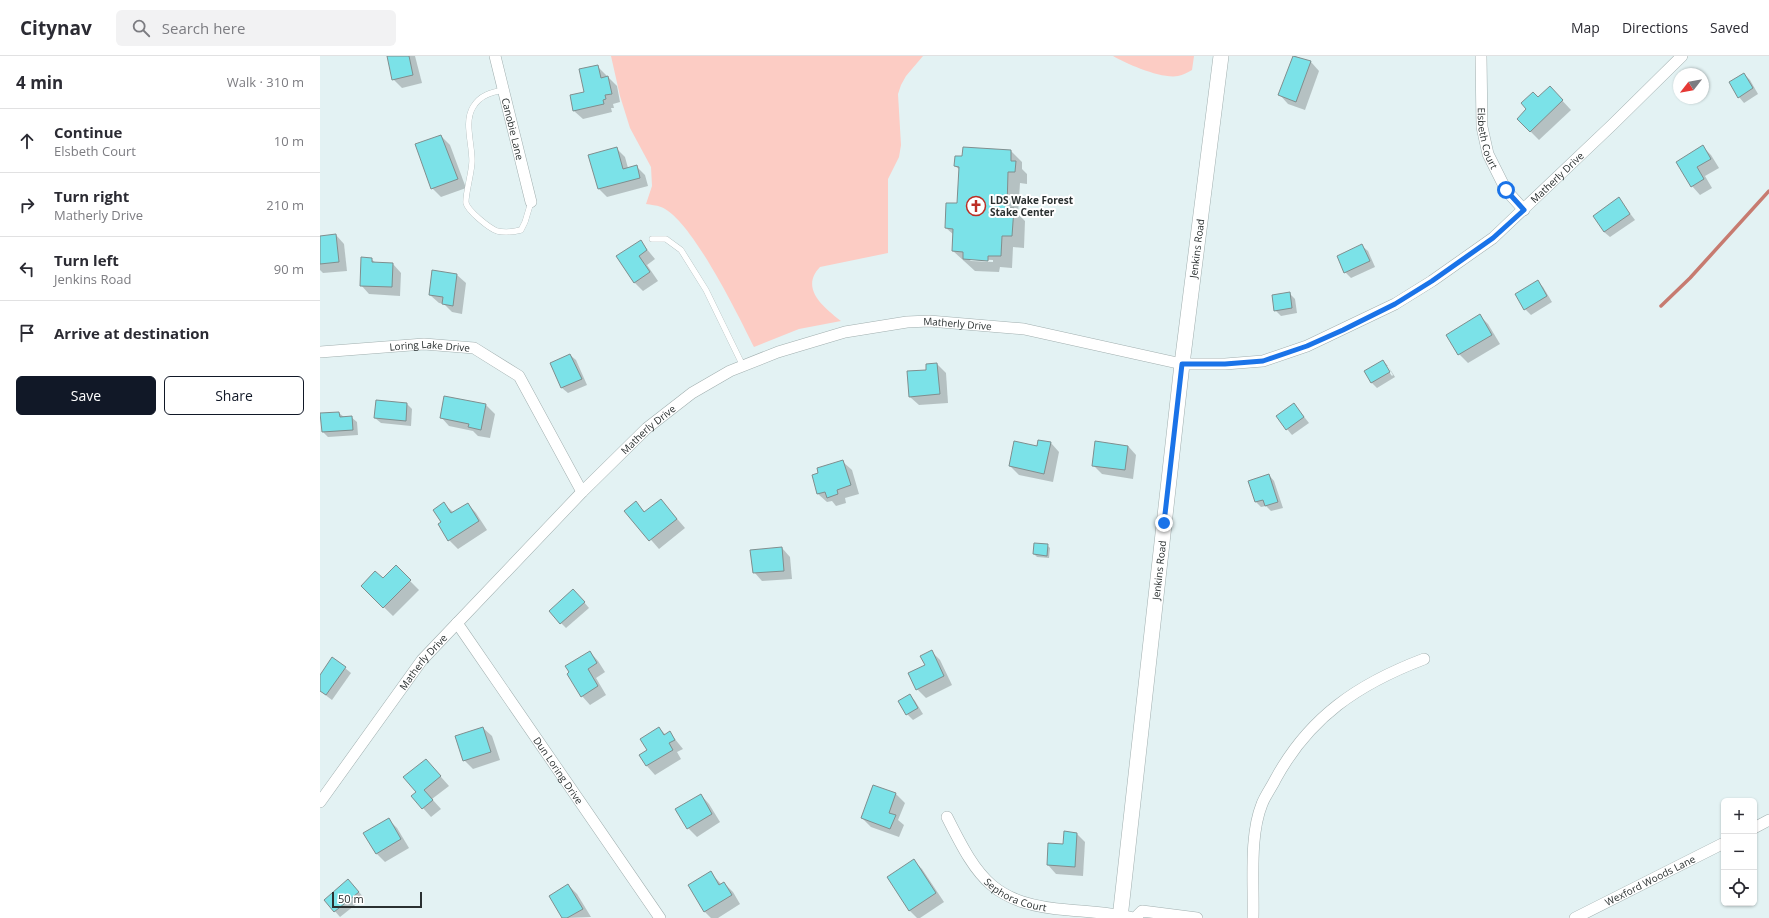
<!DOCTYPE html>
<meta charset="utf-8">
<style>
:root{--surface:#fff;--page:#f2f2f3;--text:#2b2b33;--muted:#7c7c81;--line:#e1e1e2;--accent:#111827}
body{margin:0;font-family:"Open Sans",sans-serif;background:var(--page);color:var(--text)}
.controls{position:absolute;right:12px;bottom:12px;display:grid;overflow:hidden;border-radius:6px;box-shadow:0 1px 3px #0004}
.controls button{width:36px;height:36px;display:grid;place-items:center;padding:0;border:0;border-bottom:1px solid var(--line);background:var(--surface);color:var(--text);font:20px sans-serif}
.compass{position:absolute;left:1353px;top:12px;width:36px;height:36px;border-radius:50%;background:var(--surface);box-shadow:0 1px 3px #0004;rotate:239deg}
.scale{position:absolute;left:12px;bottom:10px;width:90px;box-sizing:border-box;padding-left:4px;border:2px solid #2a3030;border-top:0;font-size:11px;line-height:14px;white-space:nowrap;color:#2a3030;-webkit-text-stroke:3px #fff;paint-order:stroke}
.stop{position:absolute;width:12px;height:12px;margin:-9px;border:3px solid #1a73e8;border-radius:50%;background:#fff}
.stop.end{background:#1a73e8;border-color:#fff;box-shadow:0 1px 4px #0008}
.list{margin:0;padding:0;list-style:none}
h2{display:flex;justify-content:space-between;align-items:center;height:52px;margin:0;padding:0 16px;font-size:17px}
h2 small{font-size:13px;font-weight:400;color:var(--muted)}
.list li{display:grid;grid-template-columns:26px 1fr auto;gap:12px;align-items:center;box-sizing:border-box;height:64px;padding:0 16px;border-top:1px solid var(--line)}
.list b{display:block;font-size:15px;white-space:nowrap}
.list p{margin:0;font-size:13px;white-space:nowrap;color:var(--muted)}
.list em{font-size:13px;font-style:normal;color:var(--muted)}
.actions{display:flex;gap:8px;padding:12px 16px}
.actions a{flex:1;padding:9px 0;border:1px solid var(--accent);border-radius:6px;text-align:center;font-size:14px;color:var(--accent)}
.actions .main{background:var(--accent);color:#fff}
.icon{flex:none;width:22px;height:22px;fill:none;stroke:currentColor;stroke-width:2;stroke-linecap:round;stroke-linejoin:round}
.map{position:relative;flex:none;width:1449px;height:862px;overflow:hidden}
header{display:flex;align-items:center;gap:24px;box-sizing:border-box;height:56px;padding:0 20px;background:var(--surface);border-bottom:1px solid var(--line)}
header strong{font-size:19px}
nav{display:flex;gap:22px;margin-inline-start:auto;font-size:14px}
.search{width:280px;height:36px;background:var(--page);display:flex;align-items:center;gap:10px;box-sizing:border-box;padding:0 14px;border-radius:6px;color:var(--muted);font-size:15px}
main{display:flex}
aside{flex:1;background:var(--surface)}
.map>svg:first-child{display:block}
.green{fill:#fcccc4}
.shadow{fill:#0003;fill-rule:evenodd}
.lines{fill:none;stroke-linecap:round;stroke-linejoin:round}
.stream{stroke:#c77b70;stroke-width:3.5}
.building{fill:#7be2e8;stroke:#808e8e}
.lane-casing{stroke:#a1afaf;stroke-width:6}
.street-casing{stroke:#a1afaf;stroke-width:12}
.secondary-casing{stroke:#a1afaf;stroke-width:16}
.lane{stroke:#fff;stroke-width:5.5}
.street{stroke:#fff;stroke-width:11}
.secondary{stroke:#fff;stroke-width:15}
.route{stroke:#1a73e8;stroke-width:5}
.labels{text-anchor:middle;dominant-baseline:central;stroke-width:4;stroke-linejoin:round;paint-order:stroke}
.street-label{font-size:10px;fill:#2a3030;stroke:#fff}
.poi-label{font-size:10px;font-weight:bold;fill:#2a3030;stroke:#fff;text-anchor:start}
</style>
<header>
<strong>Citynav</strong>
<div class="search"><svg class="icon" aria-label="search" viewBox="0 0 24 24"><circle cx="10" cy="10" r="6"/><path d="M15 15l6 6"/></svg>Search here</div>
<nav><a>Map</a><a>Directions</a><a>Saved</a></nav>
</header>
<main>
<aside>
<h2>4 min<small>Walk · 310 m</small></h2>
<ul class="list">
<li><svg class="icon" aria-label="ahead" viewBox="0 0 24 24"><path d="M12 20V5M6 11l6-6 6 6"/></svg><div><b>Continue</b><p>Elsbeth Court</p></div><em>10 m</em></li>
<li><svg class="icon" aria-label="right" viewBox="0 0 24 24"><path d="M7 20v-9h11M14 6l5 5-5 5"/></svg><div><b>Turn right</b><p>Matherly Drive</p></div><em>210 m</em></li>
<li><svg class="icon" aria-label="left" viewBox="0 0 24 24"><path d="M17 20v-9H6M10 6l-5 5 5 5"/></svg><div><b>Turn left</b><p>Jenkins Road</p></div><em>90 m</em></li>
<li><svg class="icon" aria-label="arrive" viewBox="0 0 24 24"><path d="M6 21V4h12l-3 4 3 4H6"/></svg><div><b>Arrive at destination</b></div></li>
</ul>
<div class="actions"><a class="main">Save</a><a>Share</a></div>
</aside>
<div class="map">
<svg width="1449" height="862" viewBox="0 0 1449 862">
<rect width="100%" height="100%" fill="#e3f2f3"/>
<!-- green -->
<g class="green">
<path d="M291,0H603L586,20L581,29L578,38L581,89L579,101L568,123V197L500,211C479,233 505,252 521,265L479,273L434,291C419,261 371,162 341,151C336,149 331,149 326,148L332,130L331,111L310,72L300,40Z"/>
<path d="M793,0H874L872,14C868,16 863,19 858,20C841,23 807,8 793,0Z"/>
</g>
<!-- shadow -->
<g class="shadow">
<path d="M68,0H95L102,27L82,32L73,23Z"/>
<path d="M975,0L991,6L999,15L985,54L968,48L960,39Z"/>
<path d="M277,10L297,30L300,46L293,48L294,52H291L292,56L263,63L254,55L265,37Z"/>
<path d="M1424,18L1430,24L1438,38L1424,47L1419,41Z"/>
<path d="M1238,40L1251,54L1219,84L1198,63L1218,42Z"/>
<path d="M121,80L130,89L146,132L121,141L112,132Z"/>
<path d="M1382,90L1391,99L1399,112L1385,120L1392,132L1380,139L1372,130Z"/>
<path d="M297,93L305,101L308,112L316,110L325,119L328,130L287,141L279,133Z"/>
<path d="M691,95L702,106V113L707,118V128L700,127L698,158L705,165L704,192L693,191L692,212L680,211L679,216L655,215L633,195L634,179L626,172L638,148L640,114L635,110L643,101ZM648,203L673,204V206L651,205Z"/>
<path d="M1299,143L1315,164L1290,181L1284,176Z"/>
<path d="M16,179L24,188L27,215L3,217L0,214V181Z"/>
<path d="M321,186L335,203L327,209L338,225L323,235L314,226Z"/>
<path d="M1042,190L1048,195L1055,211L1031,222L1025,216Z"/>
<path d="M51,203L56,207L73,208L81,217L80,240L49,238L41,229Z"/>
<path d="M113,215L137,219L146,227L142,258L132,256L124,248L119,247L110,239Z"/>
<path d="M1218,226L1223,231L1232,246L1211,259L1205,253Z"/>
<path d="M969,237L975,243L977,257L961,260L955,254Z"/>
<path d="M1160,260L1168,268L1180,288L1148,307L1139,298Z"/>
<path d="M250,299L256,304L267,329L248,337L242,332L231,308Z"/>
<path d="M1063,305L1068,310H1065L1072,320L1073,319L1068,310L1075,321L1057,332L1051,326Z"/>
<path d="M617,308L626,317L628,347L599,349L590,341Z"/>
<path d="M125,341L166,349L175,358L170,382L158,380L153,375L129,370L121,361Z"/>
<path d="M87,348L92,353L91,370L61,367L55,362Z"/>
<path d="M974,348L989,367L972,379L967,373Z"/>
<path d="M19,357L24,361H31L37,366L38,379L8,381L3,376Z"/>
<path d="M719,385L731,387L739,396L733,426L699,419L690,410L717,391Z"/>
<path d="M808,390L816,399L813,423L782,418L773,409Z"/>
<path d="M523,406L532,414L539,438L525,442L526,447L516,450L512,445L507,446L498,438L493,420Z"/>
<path d="M949,419L954,425L963,452L951,455L946,450L941,451L936,446Z"/>
<path d="M341,444L365,472L339,493L306,455L316,447L325,456Z"/>
<path d="M124,448L133,456L148,448L156,457L167,474L138,493L129,484L122,467Z"/>
<path d="M727,489L730,492L729,502L717,501L714,498Z"/>
<path d="M462,492L470,501L472,523L442,525L434,516Z"/>
<path d="M76,511L99,534L73,560L42,530L63,524Z"/>
<path d="M259,540L269,552L246,572L241,567Z"/>
<path d="M611,595L620,604L632,629L606,642L597,633Z"/>
<path d="M270,596L278,605L285,616L276,622L286,639L270,649L262,640Z"/>
<path d="M25,612L31,617L12,644L0,635V621Z"/>
<path d="M590,639L595,645L603,658L593,664L587,658L579,645Z"/>
<path d="M163,672L172,680L180,704L153,713L144,704Z"/>
<path d="M339,672L346,679L350,677L363,693L357,696L361,703L335,719L327,710L320,699L328,694Z"/>
<path d="M106,704L129,730L112,743L121,753L111,761L103,752L97,736Z"/>
<path d="M554,730L576,738L585,747L578,764L584,769L579,781L551,771L542,762Z"/>
<path d="M381,739L389,748L400,766L377,781L368,772Z"/>
<path d="M68,763L77,772L89,792L65,806L57,798L45,778Z"/>
<path d="M757,778L765,786L763,820L736,818L728,809L744,789Z"/>
<path d="M594,805L602,813L624,846L600,862H597L589,854Z"/>
<path d="M390,816L402,829L404,827L413,836L420,848L398,862H391L385,856L369,829Z"/>
<path d="M248,829L257,838L271,861L244,862Z"/>
<path d="M34,830L44,842L20,861L5,844Z"/>
</g>
<g class="lines">
<!-- stream -->
<path class="stream" d="M1341,250L1370,222L1449,135"/>
</g>
<!-- building -->
<g class="building">
<path d="M67,0H89L93,19L72,24Z"/>
<path d="M973,0L991,5L976,46L958,39Z"/>
<path d="M278,9L281,22L288,20L292,38L285,39L286,43L283,44L284,48L253,55L250,39L264,36L259,13Z"/>
<path d="M1424,17L1433,32L1418,42L1409,26Z"/>
<path d="M1230,30L1243,44L1210,76L1197,63L1206,53L1201,47L1213,36L1218,41Z"/>
<path d="M121,79L138,123L111,133L95,88Z"/>
<path d="M1383,89L1391,103L1377,111L1384,123L1371,131L1356,106Z"/>
<path d="M297,91L303,113L317,109L320,122L278,133L268,99Z"/>
<path d="M643,91L691,94V105H696L695,116H688L687,152H694L692,180H682L681,200H668V205L643,203V196L632,195L633,173L625,172L626,147H637L639,111L634,110L635,100H642Z"/>
<path d="M1299,141L1310,158L1284,176L1273,160Z"/>
<path d="M16,178L19,206L0,208V180Z"/>
<path d="M321,184L327,194L319,200L330,216L314,227L296,200Z"/>
<path d="M1042,188L1050,205L1024,217L1017,200Z"/>
<path d="M41,201L52,202V206L73,207L72,231L40,230Z"/>
<path d="M112,214L137,218L133,250L122,248L123,241L109,239Z"/>
<path d="M1218,224L1227,240L1204,254L1195,238Z"/>
<path d="M970,236L972,252L954,255L952,239Z"/>
<path d="M1160,258L1172,279L1138,299L1126,279Z"/>
<path d="M250,298L262,323L241,332L230,307Z"/>
<path d="M1063,304L1070,316L1051,327L1044,315Z"/>
<path d="M617,307L620,338L589,341L587,315L606,314V308Z"/>
<path d="M124,340L166,348L161,374L148,371L149,368L120,362Z"/>
<path d="M56,344L87,347L86,365L54,362Z"/>
<path d="M974,347L984,361L966,374L956,360Z"/>
<path d="M19,356L20,361L32,360L33,374L2,376L0,357Z"/>
<path d="M718,384L731,386L724,418L689,410L694,385L717,390Z"/>
<path d="M775,385L808,390L805,414L772,410Z"/>
<path d="M523,404L531,429L517,434L518,438L507,442L505,436L497,438L492,419L498,417L497,412Z"/>
<path d="M949,418L958,446L945,450L943,444L935,446L928,425Z"/>
<path d="M341,443L357,463L329,485L304,455L316,445L324,456Z"/>
<path d="M124,446L131,457L148,447L159,465L128,485L118,468L121,466L113,454Z"/>
<path d="M714,487L728,488L727,500L713,498Z"/>
<path d="M462,491L464,515L433,517L430,494Z"/>
<path d="M76,509L91,524L63,552L41,530L55,515L63,522Z"/>
<path d="M253,533L265,546L240,568L229,555Z"/>
<path d="M612,594L624,620L596,634L588,617L605,609L600,600Z"/>
<path d="M270,595L277,607L268,613L278,630L261,641L247,618L249,616L245,610Z"/>
<path d="M12,601L26,611L6,639L0,635V619Z"/>
<path d="M590,638L598,652L586,659L578,645Z"/>
<path d="M163,671L171,696L143,705L135,680Z"/>
<path d="M339,671L344,679L350,675L355,684L349,687L353,694L326,710L319,699L327,694L320,683Z"/>
<path d="M106,703L121,720L104,734L113,744L102,753L91,740L96,736L83,721Z"/>
<path d="M553,729L576,737L569,757L576,759L570,773L541,762Z"/>
<path d="M381,738L392,758L367,773L355,753Z"/>
<path d="M69,762L81,783L56,798L43,777Z"/>
<path d="M744,775L757,777L755,811L727,809L728,787L743,788Z"/>
<path d="M594,803L616,837L589,855L567,821Z"/>
<path d="M391,815L399,829L404,826L412,839L384,856L368,829Z"/>
<path d="M28,823L39,836L14,856L4,844Z"/>
<path d="M248,828L263,853L247,862H242L229,840Z"/>
</g>
<g class="lines">
<!-- lane casing -->
<g class="lane-casing">
<g id="lane">
<path d="M184,34C172,36 160,39 153,51C144,66 152,87 152,105C152,116 145,139 146,147C148,155 169,172 177,175C186,177 193,176 201,174L205,166L211,146"/>
<path d="M332,183H346L361,194L386,234L423,310"/>
</g>
</g>
<!-- street casing -->
<g class="street-casing">
<g id="street">
<path id="s1" d="M175,0L211,146"/>
<path id="s2" d="M1161,0L1162,71L1168,98L1186,134L1204,154"/>
<path id="s3" d="M0,296L104,288L154,292L199,320L262,436"/>
<path id="s4" d="M137,567L340,862"/>
<path id="s5" d="M0,746L102,604L262,436L327,372L372,337L410,315L458,296L525,276L587,266L609,265L704,273L862,308H905L943,305L987,290L1075,248L1112,225L1173,182L1292,69L1362,0"/>
<path id="s6" d="M627,761C659,825 674,848 749,854C771,856 792,857 813,862"/>
<path d="M1434,772L1449,764"/>
<path d="M815,862L822,855L877,862"/>
<path d="M933,862C934,827 929,780 942,748C945,740 951,732 955,724C989,661 1038,628 1104,603"/>
<path id="s7" d="M1255,862L1404,787"/>
</g>
</g>
<!-- secondary casing -->
<g class="secondary-casing">
<g id="secondary">
<path id="s8" d="M800,862L862,308L901,0"/>
</g>
</g>
<!-- lane -->
<use href="#lane" class="lane"/>
<!-- street -->
<use href="#street" class="street"/>
<!-- secondary -->
<use href="#secondary" class="secondary"/>
</g>
<g class="lines">
<!-- route -->
<path class="route" d="M844,467L862,308H905L943,305L987,290L1023,274L1075,248L1112,225L1173,182L1204,154L1186,134"/>
</g>
<!-- icons -->
<defs>
<g id="church-ring" transform="scale(1)"><circle r="9.5" fill="#fff" stroke="#bc2e24" stroke-width="1.5"/><path d="M-1.2-6h2.4v3.5h3.3v2.4h-3.3V6h-2.4V-.1h-3.3v-2.4h3.3Z" fill="#bc2e24"/></g>
</defs>
<g fill-rule="evenodd">
<use href="#church-ring" x="656" y="150"/>
</g>
<g class="labels">
<!-- street labels -->
<g class="street-label">
<text stroke="none"><textPath href="#s1" startOffset="75">Canobie Lane</textPath></text>
<text stroke="none"><textPath href="#s2" startOffset="83">Elsbeth Court</textPath></text>
<text stroke="none"><textPath href="#s5" startOffset="1494">Matherly Drive</textPath></text>
<text stroke="none"><textPath href="#s8" startOffset="674">Jenkins Road</textPath></text>
<text stroke="none"><textPath href="#s5" startOffset="834">Matherly Drive</textPath></text>
<text stroke="none"><textPath href="#s3" startOffset="110">Loring Lake Drive</textPath></text>
<text stroke="none"><textPath href="#s5" startOffset="498">Matherly Drive</textPath></text>
<text stroke="none"><textPath href="#s8" startOffset="350">Jenkins Road</textPath></text>
<text stroke="none"><textPath href="#s5" startOffset="174">Matherly Drive</textPath></text>
<text stroke="none"><textPath href="#s4" startOffset="179">Dun Loring Drive</textPath></text>
<text stroke="none"><textPath href="#s7" startOffset="84">Wexford Woods Lane</textPath></text>
<text stroke="none"><textPath href="#s6" startOffset="108">Sephora Court</textPath></text>
</g>
<!-- poi labels -->
<g class="poi-label">
<text x="670" y="144">LDS Wake Forest<tspan x="670" dy="12">Stake Center</tspan></text>
</g>
</g>
</svg>
<div class="controls">
<button>+</button>
<button>−</button>
<button><svg class="icon" aria-label="locate" viewBox="0 0 24 24"><circle cx="12" cy="12" r="6"/><path d="M12 2v4M12 18v4M2 12h4M18 12h4"/></svg></button>
</div>
<svg class="compass" viewBox="-18 -18 36 36"><path d="M0-13l5 13h-10z" fill="#e53935"/><path d="M0 13l5-13h-10z" fill="#7c7c81"/></svg>
<div class="scale">50 m</div>
<div class="stop" style="left:1186px;top:134px"></div>
<div class="stop end" style="left:844px;top:467px"></div>
</div>
</main>
